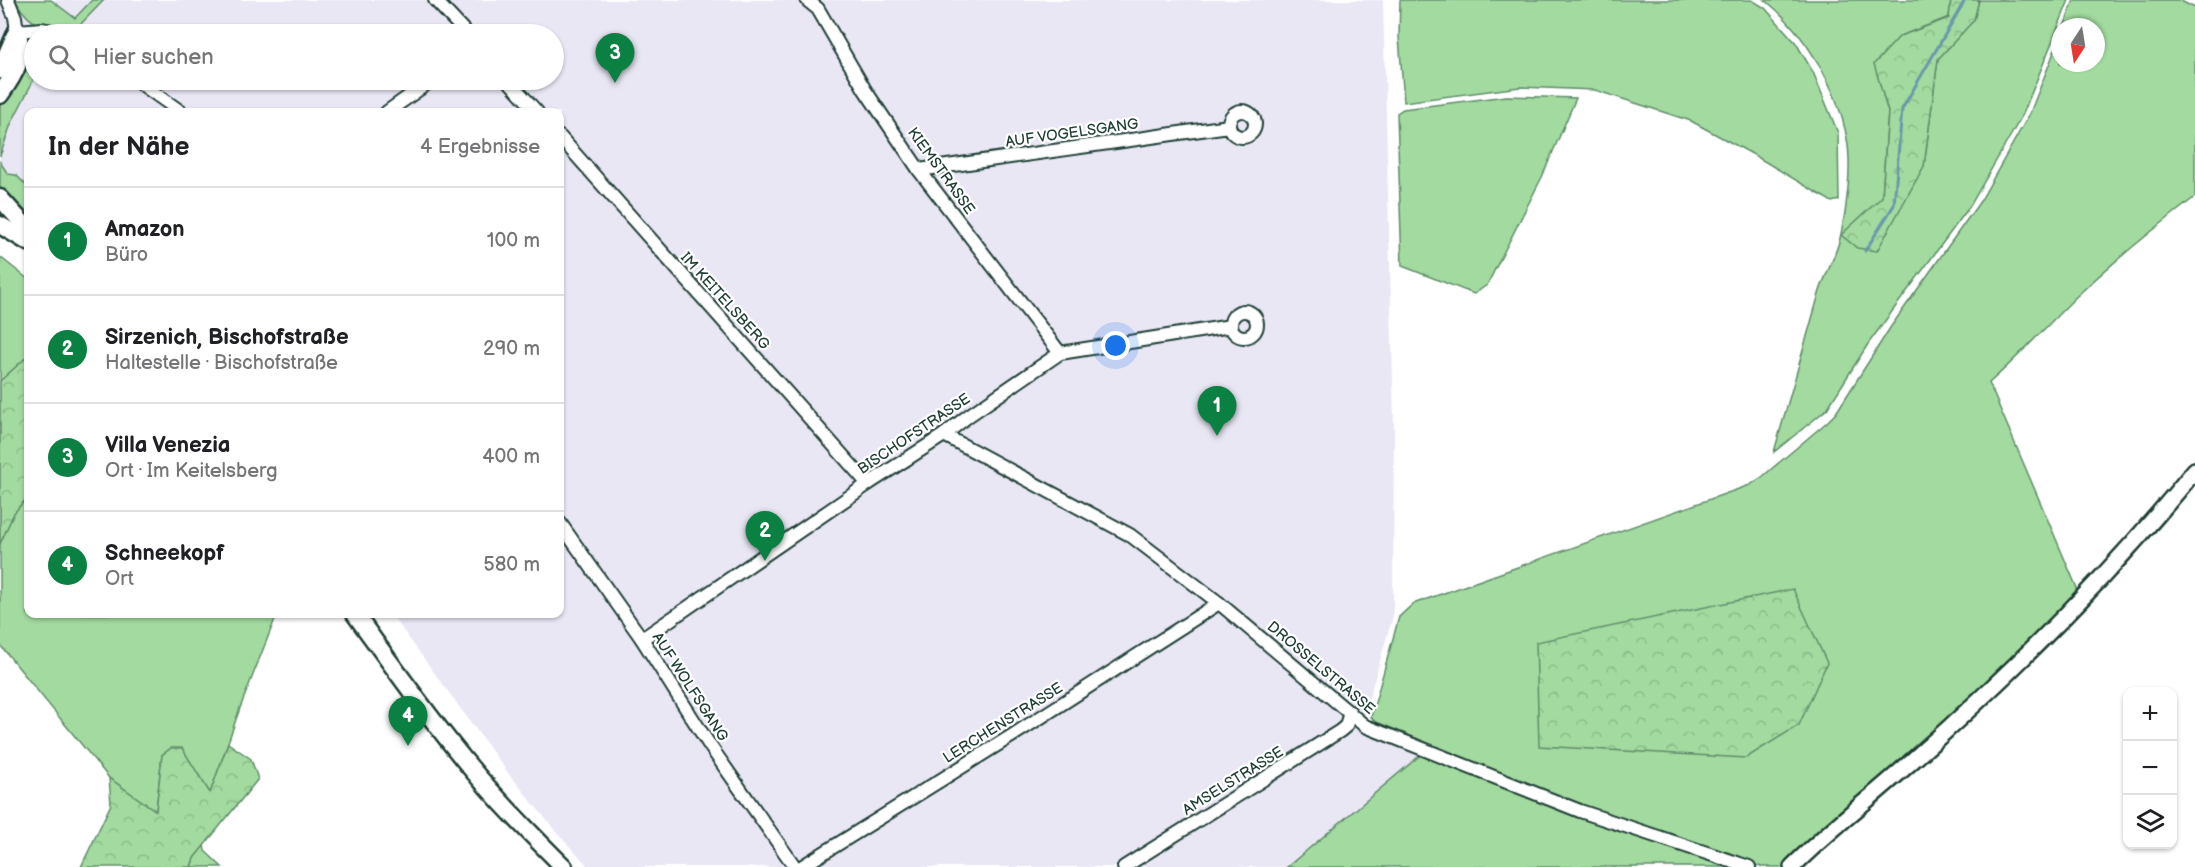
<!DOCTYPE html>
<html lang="de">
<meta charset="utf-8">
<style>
:root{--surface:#fff;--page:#f2f2f2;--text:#202124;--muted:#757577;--line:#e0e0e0;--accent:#0b8043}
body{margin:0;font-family:"Balsamiq Sans",sans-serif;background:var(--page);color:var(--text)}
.controls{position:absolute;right:18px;bottom:18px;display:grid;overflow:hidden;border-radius:12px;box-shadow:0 2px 4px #0004}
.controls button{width:54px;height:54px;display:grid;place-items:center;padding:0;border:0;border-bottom:2px solid var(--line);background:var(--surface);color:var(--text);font:30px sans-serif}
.compass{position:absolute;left:2051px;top:18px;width:54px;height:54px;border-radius:50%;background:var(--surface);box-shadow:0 2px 4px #0004;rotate:192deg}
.you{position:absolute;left:1116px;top:346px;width:21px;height:21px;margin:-15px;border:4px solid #fff;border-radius:50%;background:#1a73e8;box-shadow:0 0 0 9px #1a73e833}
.badge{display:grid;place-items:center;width:39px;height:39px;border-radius:50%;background:var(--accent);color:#fff;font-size:20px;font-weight:700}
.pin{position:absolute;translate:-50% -50px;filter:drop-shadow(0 2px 3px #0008)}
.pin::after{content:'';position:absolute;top:32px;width:21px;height:18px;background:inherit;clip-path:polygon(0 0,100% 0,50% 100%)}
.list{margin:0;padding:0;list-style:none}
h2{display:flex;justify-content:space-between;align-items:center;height:78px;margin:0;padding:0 24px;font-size:26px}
h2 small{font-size:20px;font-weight:400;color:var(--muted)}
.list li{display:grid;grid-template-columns:39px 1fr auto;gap:18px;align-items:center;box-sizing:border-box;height:108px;padding:0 24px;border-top:2px solid var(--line)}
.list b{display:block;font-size:22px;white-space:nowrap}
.list p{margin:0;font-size:20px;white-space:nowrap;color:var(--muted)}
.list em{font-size:20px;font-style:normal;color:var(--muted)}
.icon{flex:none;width:33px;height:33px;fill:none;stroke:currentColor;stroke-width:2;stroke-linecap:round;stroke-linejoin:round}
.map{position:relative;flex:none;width:2195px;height:867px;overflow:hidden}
.search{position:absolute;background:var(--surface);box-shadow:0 2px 4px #0004;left:24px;top:24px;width:540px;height:66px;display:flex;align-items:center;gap:15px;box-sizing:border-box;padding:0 21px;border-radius:33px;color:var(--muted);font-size:22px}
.panel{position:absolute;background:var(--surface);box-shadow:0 2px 4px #0004;left:24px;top:108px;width:540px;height:510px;border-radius:12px}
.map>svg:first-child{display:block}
.built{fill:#eae7f5;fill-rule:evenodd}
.green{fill:#a2da9f;stroke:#608c6a;stroke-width:1.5}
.forest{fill:url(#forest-crowns);stroke:#608c6a;stroke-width:1.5}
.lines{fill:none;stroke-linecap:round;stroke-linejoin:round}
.stream{stroke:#6999ab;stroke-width:3}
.minor-casing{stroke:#1f3d34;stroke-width:16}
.major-casing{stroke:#1f3d34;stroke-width:20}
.highway-casing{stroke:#1f3d34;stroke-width:21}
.minor{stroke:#fff;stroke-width:12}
.major{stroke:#fff;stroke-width:15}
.highway{stroke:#fff;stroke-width:16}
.labels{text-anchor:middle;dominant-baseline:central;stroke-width:4.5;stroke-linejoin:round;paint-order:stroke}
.street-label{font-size:15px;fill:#1f3d34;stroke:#fff}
</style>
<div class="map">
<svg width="2195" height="867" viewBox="0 0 2195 867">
<defs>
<pattern id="forest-crowns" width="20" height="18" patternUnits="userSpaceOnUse" patternTransform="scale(1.5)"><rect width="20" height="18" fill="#a2da9f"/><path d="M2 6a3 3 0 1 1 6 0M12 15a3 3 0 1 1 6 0" fill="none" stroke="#8bbc8a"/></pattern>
</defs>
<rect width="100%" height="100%" fill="#fff"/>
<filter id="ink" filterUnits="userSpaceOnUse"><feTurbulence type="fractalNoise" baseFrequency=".0167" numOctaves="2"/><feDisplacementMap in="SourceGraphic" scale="12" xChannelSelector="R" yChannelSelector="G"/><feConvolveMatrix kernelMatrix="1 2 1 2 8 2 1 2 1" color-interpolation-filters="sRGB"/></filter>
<g filter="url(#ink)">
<!-- built -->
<path class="built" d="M0,0H1383L1394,419L1393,616L1365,712V725L1424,752L1287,867H589L559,835L505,769L391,614H560V112H28V202L0,182ZM34,34H554V80H34Z"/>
<!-- green -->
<g class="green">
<path d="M15,0H51L75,18L92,0H104L77,28L84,34C70,34 45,29 34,22C25,16 20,8 15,0Z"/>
<path d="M1400,0H1752L1765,8L1796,43L1813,72L1838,133L1839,200L1832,202L1754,155L1691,121L1595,90L1520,87L1404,102L1399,37Z"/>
<path d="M1765,0H1951L1949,17L1900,36L1883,95L1888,112L1882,197L1924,166L1938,59L1974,20L1979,0H2069L2023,114L1970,206L1868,344L1827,409L1774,452C1789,399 1804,347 1819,294C1825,274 1837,255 1841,234C1847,207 1852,166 1847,139C1838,88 1805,32 1765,0Z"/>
<path d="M2074,0H2179L2195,8V197C2155,228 2115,260 2078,295C2048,324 2021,355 1989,383L2077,588L2073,599L2007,666L1788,867H1762L1604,815L1374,721L1371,717L1399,617L1413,604L1750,485L1762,477L1827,422L1836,413L1890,328L1981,200L2030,113L2060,37V63H2096V27H2064Z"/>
<path d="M34,52V79L11,124L0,156V102L24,60Z"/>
<path d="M1506,96L1576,98L1542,177L1487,285L1474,294L1402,266L1397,113L1403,109Z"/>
<path d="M0,162L8,174L16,175L28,187V213L0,191Z"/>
<path d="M0,257L28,279V356L7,375L28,489L25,501L28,497V614H277L240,708L210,794L162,755L156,811L109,778L0,645Z"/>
<path d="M1424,752L1734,867H1287Z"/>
<path d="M204,845L205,851L222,867H191L194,858Z"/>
</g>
<!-- forest -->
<g class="forest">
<path d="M1951,0H1979L1974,20L1938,59L1924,166L1877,251L1857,248L1841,235L1882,197L1888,112L1874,64L1900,36L1949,18Z"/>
<path d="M28,356V497L14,513L0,544V381Z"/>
<path d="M1793,589L1827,663L1799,725L1746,758L1539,746L1536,642Z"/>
<path d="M228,743L251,759L258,779L194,858L191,867H81L111,804L109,778L156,811L162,755L171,748H182L210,793Z"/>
</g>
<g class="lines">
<!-- stream -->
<path class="stream" d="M1865,251L1894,205L1902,109L1965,0"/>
<!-- minor casing -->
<g class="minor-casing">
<g id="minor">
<path d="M8,0L15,17L17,31"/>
<path d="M435,0L467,34"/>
<path d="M807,0L818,9L865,90L919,170L1060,353"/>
<path d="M17,31L42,29L67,34"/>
<path d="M136,80L181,112"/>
<path d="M508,80L537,112"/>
<circle cx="1242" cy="124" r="13"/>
<path d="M387,112L432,80"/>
<path d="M560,137L868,484"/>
<path d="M919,170L1229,126"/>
<circle cx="1244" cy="324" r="13"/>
<path d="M944,435L1130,535L1219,603L1365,726L1580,811L1749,867"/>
<path d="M560,523L642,639L710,746L795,867"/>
<path d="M642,639L868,484L944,435L968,416L1060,353L1231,326"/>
<path d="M801,867L1010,737L1219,603"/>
<path d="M1124,867L1340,731L1346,726L1350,712"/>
</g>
</g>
<!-- major casing -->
<g class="major-casing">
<path id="major" d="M1792,867C1830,829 1872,797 1912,761C2013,672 2110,575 2195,470"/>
</g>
<!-- highway casing -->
<g class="highway-casing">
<g id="highway">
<path d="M0,70L17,31"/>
<path d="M0,95C15,74 26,57 17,31"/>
<path d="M0,198L28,229"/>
<path d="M0,225L28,242"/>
<path d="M355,614C392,665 429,718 470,767C499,802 532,835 564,867"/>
</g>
</g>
<!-- minor -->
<use href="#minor" class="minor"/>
<!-- major -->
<use href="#major" class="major"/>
<!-- highway -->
<use href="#highway" class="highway"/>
</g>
</g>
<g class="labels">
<!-- street labels -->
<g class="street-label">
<text transform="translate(1072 133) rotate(-8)">AUF VOGELSGANG</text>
<text transform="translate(941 171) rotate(54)">KIEMSTRASSE</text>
<text transform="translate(725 301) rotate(48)">IM KEITELSBERG</text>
<text transform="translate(914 434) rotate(-34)">BISCHOFSTRASSE</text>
<text transform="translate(1321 668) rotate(40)">DROSSELSTRASSE</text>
<text transform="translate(690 687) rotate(57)">AUF WOLFSGANG</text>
<text transform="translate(1003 723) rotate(-32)">LERCHENSTRASSE</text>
<text transform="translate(1233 781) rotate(-32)">AMSELSTRASSE</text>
</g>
</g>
</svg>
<div class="controls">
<button>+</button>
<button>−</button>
<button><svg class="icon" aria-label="layers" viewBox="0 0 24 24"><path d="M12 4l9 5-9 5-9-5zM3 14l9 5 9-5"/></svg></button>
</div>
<svg class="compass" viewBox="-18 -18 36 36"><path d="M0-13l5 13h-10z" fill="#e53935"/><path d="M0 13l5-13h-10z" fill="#757577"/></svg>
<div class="you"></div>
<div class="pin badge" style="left:1217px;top:436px">1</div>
<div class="pin badge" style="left:765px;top:561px">2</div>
<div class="pin badge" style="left:615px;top:83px">3</div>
<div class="pin badge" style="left:408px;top:746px">4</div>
<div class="search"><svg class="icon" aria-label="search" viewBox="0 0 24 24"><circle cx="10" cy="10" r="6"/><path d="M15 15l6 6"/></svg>Hier suchen</div>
<section class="panel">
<h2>In der Nähe<small>4 Ergebnisse</small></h2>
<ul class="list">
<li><span class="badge">1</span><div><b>Amazon</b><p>Büro</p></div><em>100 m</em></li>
<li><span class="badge">2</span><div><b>Sirzenich, Bischofstraße</b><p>Haltestelle · Bischofstraße</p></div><em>290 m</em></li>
<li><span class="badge">3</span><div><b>Villa Venezia</b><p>Ort · Im Keitelsberg</p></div><em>400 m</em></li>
<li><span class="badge">4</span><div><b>Schneekopf</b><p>Ort</p></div><em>580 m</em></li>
</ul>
</section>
</div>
